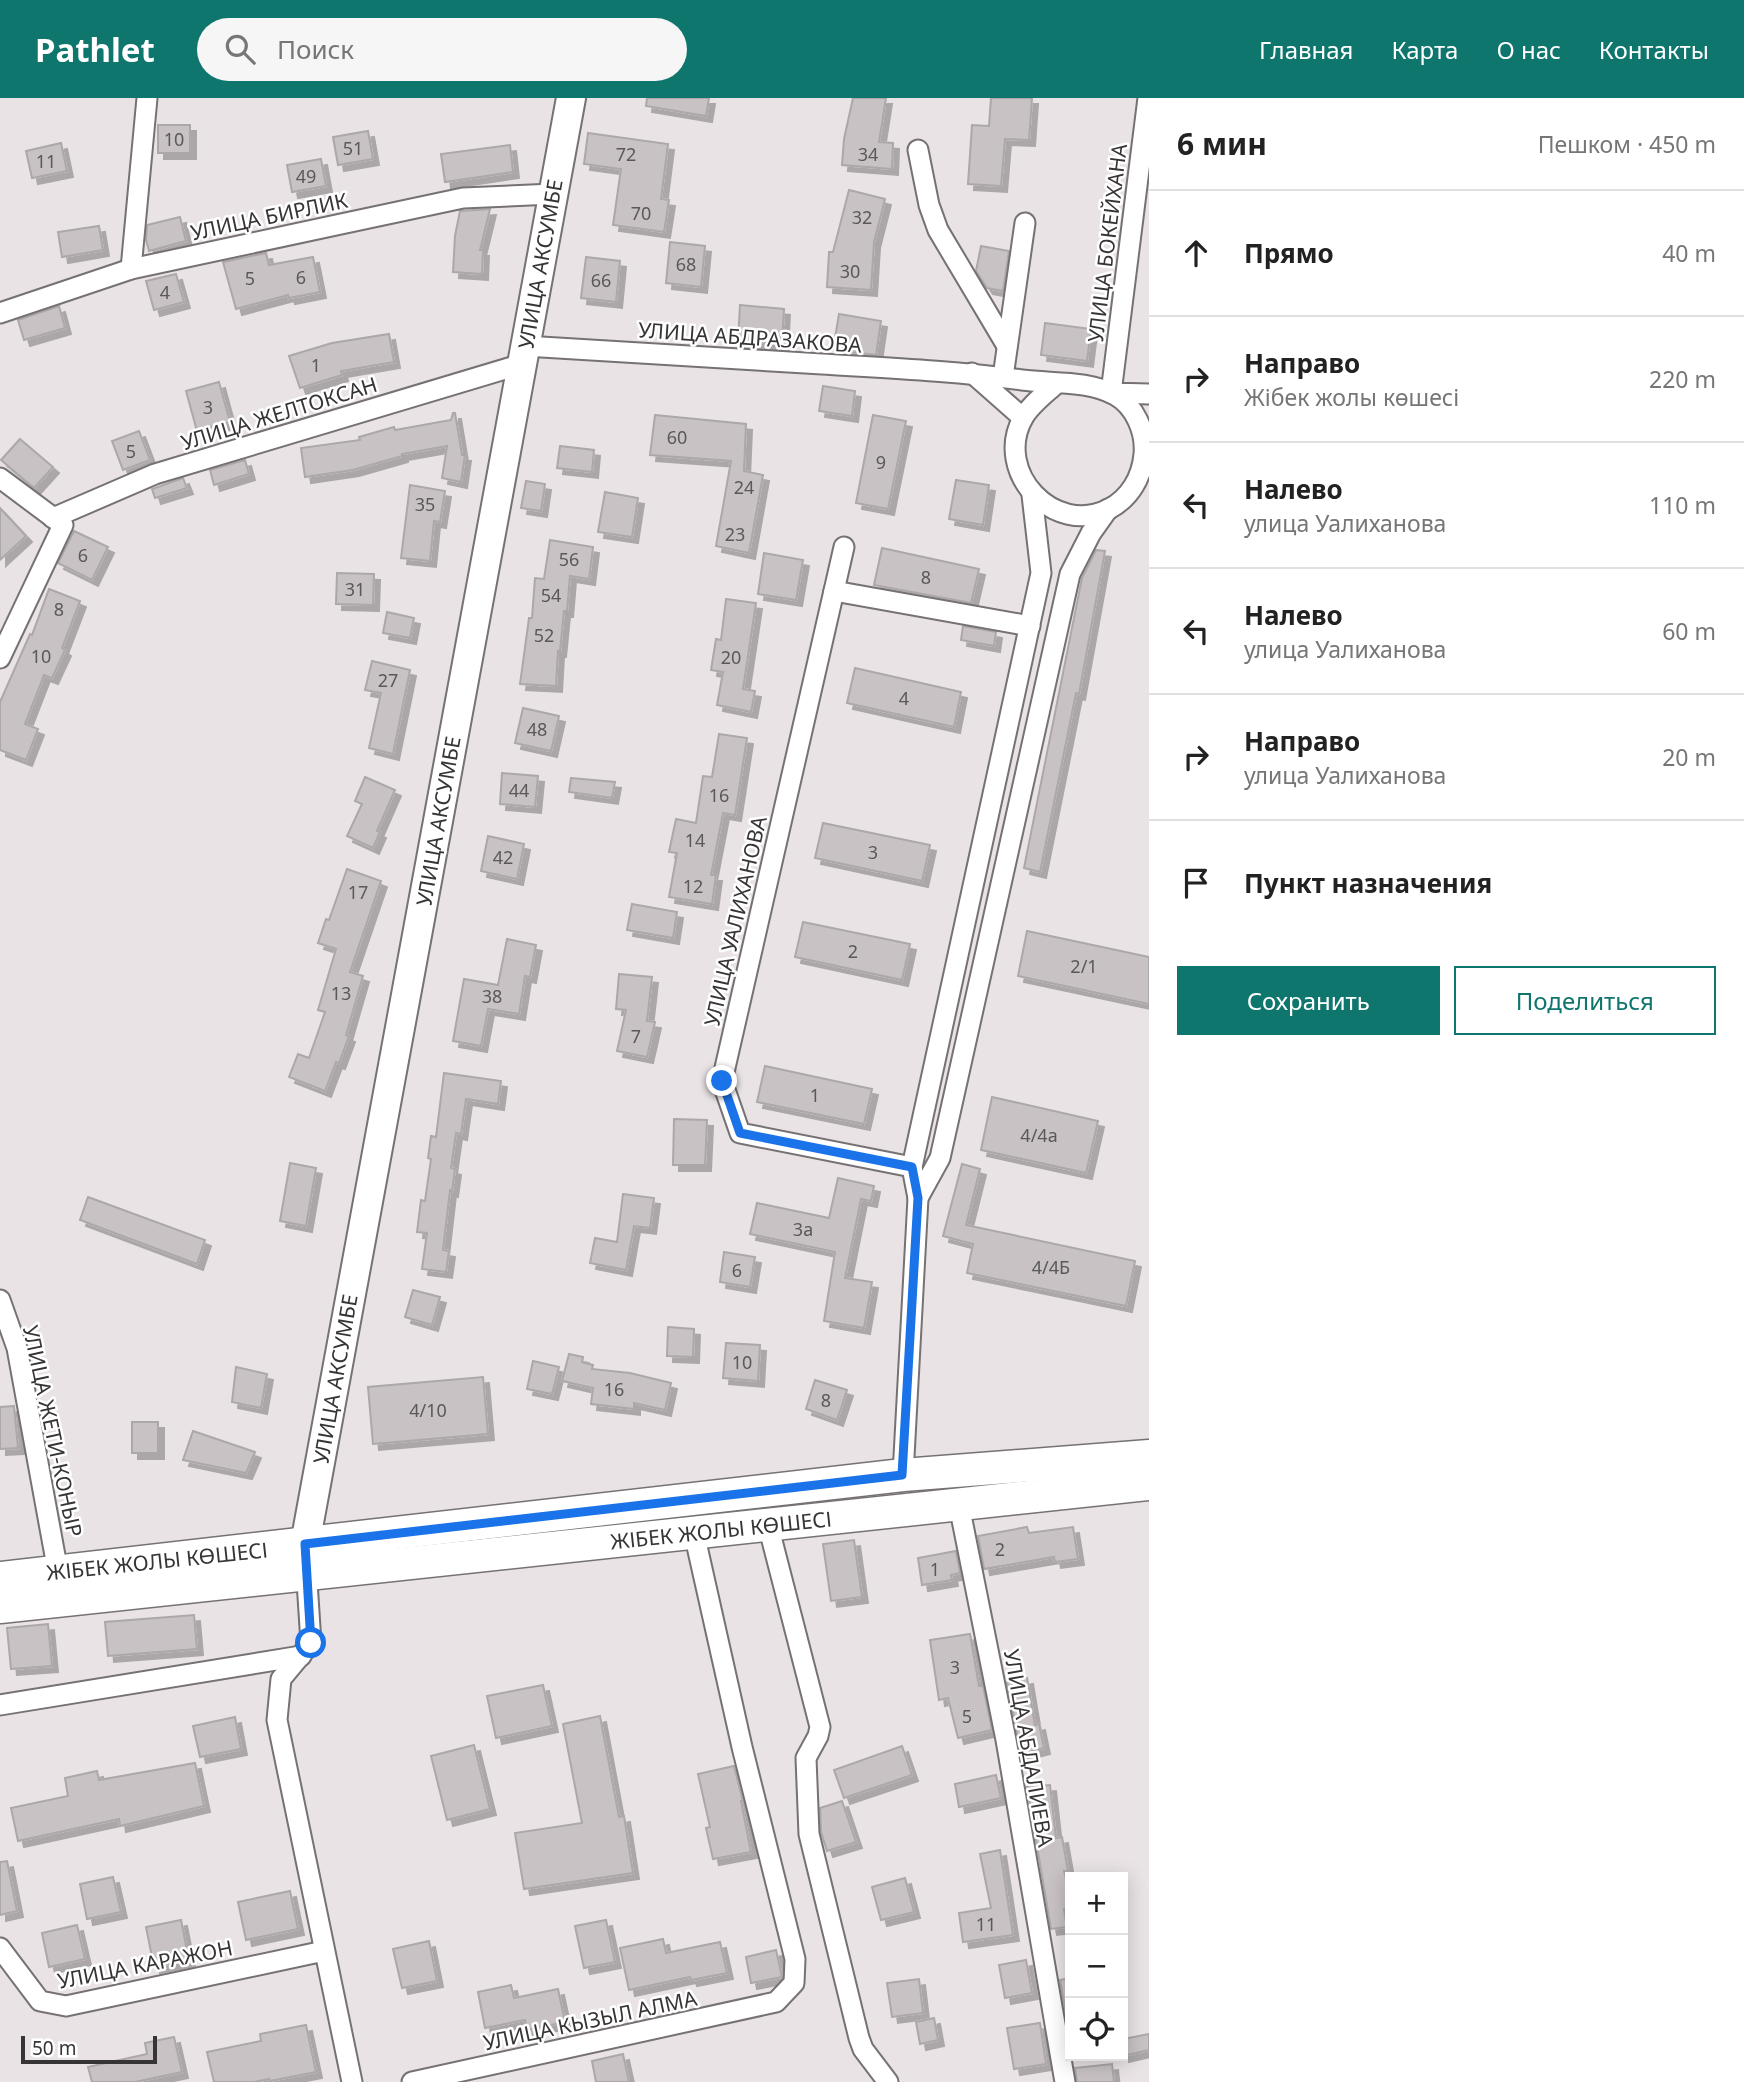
<!DOCTYPE html>
<html lang="ru">
<meta charset="utf-8">
<style>
:root{--surface:#fff;--page:#f6f6f6;--text:#222;--muted:#767676;--line:#e0e0e0;--accent:#0f766e}
body{margin:0;font-family:"Noto Sans",sans-serif;background:var(--page);color:var(--text)}
.controls{position:absolute;right:21px;bottom:21px;display:grid;overflow:hidden;border-radius:0px;box-shadow:0 4px 18px #0003}
.controls button{width:63px;height:63px;display:grid;place-items:center;padding:0;border:0;border-bottom:2px solid var(--line);background:var(--surface);color:var(--text);font:35px sans-serif}
.scale{position:absolute;left:21px;bottom:18px;width:136px;box-sizing:border-box;padding-left:7px;border:4px solid #363434;border-top:0;font-size:19px;line-height:24px;white-space:nowrap;color:#363434;-webkit-text-stroke:5px #fff;paint-order:stroke}
.stop{position:absolute;width:21px;height:21px;margin:-16px;border:5px solid #1a73e8;border-radius:50%;background:#fff}
.stop.end{background:#1a73e8;border-color:#fff;box-shadow:0 2px 7px #0008}
.list{margin:0;padding:0;list-style:none}
h2{display:flex;justify-content:space-between;align-items:center;height:91px;margin:0;padding:0 28px;font-size:30px}
h2 small{font-size:23px;font-weight:400;color:var(--muted)}
.list li{display:grid;grid-template-columns:46px 1fr auto;gap:21px;align-items:center;box-sizing:border-box;height:126px;padding:0 28px;border-top:2px solid var(--line)}
.list b{display:block;font-size:26px;white-space:nowrap}
.list p{margin:0;font-size:23px;white-space:nowrap;color:var(--muted)}
.list em{font-size:23px;font-style:normal;color:var(--muted)}
.actions{display:flex;gap:14px;padding:21px 28px}
.actions a{flex:1;padding:16px 0;border:2px solid var(--accent);border-radius:0px;text-align:center;font-size:24px;color:var(--accent)}
.actions .main{background:var(--accent);color:#fff}
.icon{flex:none;width:38px;height:38px;fill:none;stroke:currentColor;stroke-width:2;stroke-linecap:round;stroke-linejoin:round}
.map{position:relative;flex:none;width:1149px;height:1984px;overflow:hidden}
header{display:flex;align-items:center;gap:42px;box-sizing:border-box;height:98px;padding:0 35px;background:var(--accent);color:#fff}
header strong{font-size:33px}
nav{display:flex;gap:38px;margin-inline-start:auto;font-size:24px}
.search{width:490px;height:63px;background:var(--page);display:flex;align-items:center;gap:18px;box-sizing:border-box;padding:0 24px;border-radius:38px;color:var(--muted);font-size:26px}
main{display:flex}
aside{flex:1;background:var(--surface)}
.map>svg:first-child{display:block}
.building{fill:#c8c2c4;stroke:#aca7a8;stroke-width:2;filter:url(#shadow)}
.lines{fill:none;stroke-linecap:round;stroke-linejoin:round}
.minor-casing{stroke:#767172;stroke-width:23}
.secondary-casing{stroke:#767172;stroke-width:32}
.primary-casing{stroke:#767172;stroke-width:35}
.minor{stroke:#fff;stroke-width:19}
.secondary{stroke:#fff;stroke-width:28}
.primary{stroke:#fff;stroke-width:32}
.route{stroke:#1a73e8;stroke-width:9}
.labels{text-anchor:middle;dominant-baseline:central;stroke-width:5;stroke-linejoin:round;paint-order:stroke}
.number-label{font-size:18px;fill:#5a5858}
.street-label{font-size:21px;fill:#363434;stroke:#fff}
</style>
<header>
<strong>Pathlet</strong>
<div class="search"><svg class="icon" aria-label="search" viewBox="0 0 24 24"><circle cx="10" cy="10" r="6"/><path d="M15 15l6 6"/></svg>Поиск</div>
<nav><a>Главная</a><a>Карта</a><a>О нас</a><a>Контакты</a></nav>
</header>
<main>
<div class="map">
<svg width="1149" height="1984" viewBox="0 0 1149 1984">
<defs>
<filter id="shadow"><feDropShadow dx="6" dy="6" stdDeviation="0" flood-color="#0004"/></filter>
</defs>
<rect width="100%" height="100%" fill="#e9e3e5"/>
<!-- building -->
<g class="building">
<path d="M647,0H709L706,18L646,8Z"/>
<path d="M853,0H886L879,44L893,45L892,71L842,67L844,41Z"/>
<path d="M991,0H1032L1029,42L1005,41L1001,88L968,86L972,27L989,28Z"/>
<rect x="158" y="27" width="32" height="28"/>
<path d="M368,33L373,61L338,67L333,39Z"/>
<path d="M588,35L668,46L661,101L669,102L664,134L613,127L621,71L584,66Z"/>
<path d="M61,45L67,73L32,80L26,53Z"/>
<path d="M510,47L513,74L445,84L441,56Z"/>
<path d="M321,61L326,88L292,94L287,67Z"/>
<path d="M849,92L885,101L874,144L871,192L827,189L829,154H833Z"/>
<path d="M490,111L480,152H483L482,176L453,174L455,138L460,113Z"/>
<path d="M180,119L186,143L149,153L146,142L147,127Z"/>
<path d="M99,128L103,152L62,159L58,134Z"/>
<path d="M670,144L705,148L701,189L666,185Z"/>
<path d="M981,148L1009,153L1003,193L987,190L976,173Z"/>
<path d="M266,155L269,167L313,159L320,194L289,200L288,197L236,211L223,164Z"/>
<path d="M586,159L620,163L616,204L581,200Z"/>
<path d="M176,176L184,204L154,212L146,183Z"/>
<path d="M740,207L784,211L782,246L738,243Z"/>
<path d="M59,208L65,230L24,242L18,222Z"/>
<path d="M839,216L881,223L876,257L833,252Z"/>
<path d="M1045,225L1091,231L1087,263L1041,257Z"/>
<path d="M389,236L394,264L341,273L342,277L300,290L289,258L332,245Z"/>
<path d="M219,284L230,324L197,333L186,293Z"/>
<path d="M823,288L855,293L852,318L819,313Z"/>
<path d="M453,315H455L462,357H465L461,384L442,380L447,348L402,356V358L353,372L305,379L301,350L360,342L359,339L394,329L395,332L451,322Z"/>
<path d="M655,317L746,326L744,373L763,377L749,455L716,448L731,363L650,357Z"/>
<path d="M873,317L906,323L888,411L856,405Z"/>
<path d="M139,333L150,362L123,372L112,343Z"/>
<path d="M20,341L53,369L34,390L1,362Z"/>
<path d="M560,348L594,352L592,374L557,370Z"/>
<path d="M245,362L249,376L214,387L210,372Z"/>
<path d="M183,380L187,390L155,400L152,391Z"/>
<path d="M956,382L989,387L983,427L949,421Z"/>
<path d="M526,383L545,386L541,413L521,410Z"/>
<path d="M410,387L445,393L440,424L434,423L430,463L401,460Z"/>
<path d="M605,394L638,400L632,439L598,434Z"/>
<path d="M0,410L26,438L0,462Z"/>
<path d="M74,433L108,449L92,482L58,465Z"/>
<path d="M550,442L593,449L589,481L570,478L567,513H564L560,553H558L556,588L520,586L529,520H532L535,480L544,481Z"/>
<path d="M882,450L979,471L971,505L874,487Z"/>
<path d="M1096,452L1105,453L1079,596L1076,595L1040,774L1024,770L1082,480Z"/>
<path d="M764,455L803,462L796,502L758,496Z"/>
<path d="M337,475L374,476L373,507L336,506Z"/>
<path d="M49,491L80,503L62,550L65,552L52,580L44,577L25,626L38,631L26,662L0,652V604L30,536L32,537Z"/>
<path d="M726,501L756,505L743,591L755,593L751,614L717,607L723,574L711,572L716,541L721,542Z"/>
<path d="M387,514L414,520L410,540L383,535Z"/>
<path d="M963,528L996,534L994,548L961,542Z"/>
<path d="M372,563L410,572L393,656L369,650L381,595L365,592Z"/>
<path d="M855,570L961,594L954,629L847,605Z"/>
<path d="M523,610L559,618L551,653L515,645Z"/>
<path d="M719,636L747,640L735,717L723,715L711,777H716L712,806L669,799L677,755L669,754L676,721L696,725L703,678L712,679Z"/>
<path d="M502,675L538,678L535,709L500,706Z"/>
<path d="M365,679L395,692L377,733L380,734L373,750L347,738L362,706L355,703Z"/>
<path d="M571,680L615,684L612,700L569,694Z"/>
<path d="M823,725L930,747L922,783L815,760Z"/>
<path d="M488,738L524,746L517,781L481,773Z"/>
<path d="M347,771L381,783L350,874L363,878L346,937L349,938L339,965L336,964L325,993L289,979L298,956L309,960L325,914L318,912L336,851L318,845L326,821L329,822Z"/>
<path d="M632,806L677,814L673,840L627,832Z"/>
<path d="M803,824L910,846L902,882L795,859Z"/>
<path d="M1027,833L1149,859V906L1018,878Z"/>
<path d="M507,841L536,847L530,879L525,878L519,916L488,911L481,948L453,943L464,881L498,887Z"/>
<path d="M619,876L652,879L647,923L655,924L647,959L617,953L626,912L616,911Z"/>
<path d="M765,968L872,991L864,1026L757,1004Z"/>
<path d="M444,975L501,983L498,1006L466,1001L461,1036L456,1035L451,1070L455,1071L452,1093L450,1092L443,1152L449,1153L446,1174L422,1171L427,1135L417,1134L421,1102L425,1103L431,1061L428,1060L431,1038L436,1039Z"/>
<path d="M992,999L1098,1023L1086,1075L981,1052Z"/>
<path d="M674,1021L707,1022L705,1067H673Z"/>
<path d="M290,1065L316,1070L306,1128L280,1123Z"/>
<path d="M962,1066L980,1071L966,1127L1135,1163L1126,1208L967,1175L973,1146L943,1138Z"/>
<path d="M838,1080L874,1088L871,1103L861,1101L845,1180L872,1184L864,1230L824,1223L835,1154L750,1136L757,1105L829,1120Z"/>
<path d="M623,1096L654,1100L650,1130L634,1128L626,1172L590,1165L595,1140L617,1144Z"/>
<path d="M88,1099L205,1142L197,1166L80,1122Z"/>
<path d="M724,1154L755,1159L750,1189L720,1184Z"/>
<path d="M413,1192L440,1199L432,1227L405,1219Z"/>
<path d="M668,1229L694,1231L693,1259L667,1258Z"/>
<path d="M726,1245L760,1247L758,1283L723,1280Z"/>
<path d="M569,1256L583,1259L582,1264L593,1267L592,1271L630,1275L671,1285L665,1312L634,1305V1311L591,1306L593,1290L562,1283Z"/>
<path d="M533,1263L559,1269L552,1296L527,1291Z"/>
<path d="M236,1269L267,1276L261,1310L232,1304Z"/>
<path d="M483,1279L488,1336L373,1346L368,1289Z"/>
<path d="M815,1282L847,1292L837,1322L806,1311Z"/>
<path d="M14,1308L18,1350L0,1351V1309Z"/>
<rect x="132" y="1324" width="26" height="31"/>
<path d="M193,1333L255,1354L246,1375L183,1362Z"/>
<path d="M1027,1429L1029,1435L1073,1429L1078,1461L1055,1464L1054,1459L984,1471L978,1438Z"/>
<path d="M854,1442L862,1499L831,1503L823,1446Z"/>
<path d="M956,1453L960,1475L951,1477L952,1482L922,1487L918,1460Z"/>
<path d="M194,1517L197,1551L108,1558L105,1524Z"/>
<path d="M48,1526L52,1568L11,1571L7,1530Z"/>
<path d="M970,1536L979,1588H983L992,1632L958,1640L948,1600L939,1602L930,1542Z"/>
<path d="M1027,1580L1035,1627L1039,1626L1044,1650L1021,1656L1007,1584Z"/>
<path d="M543,1587L552,1628L496,1640L487,1598Z"/>
<path d="M600,1618L619,1719L624,1718L633,1775L524,1791L515,1735L582,1725L563,1626Z"/>
<path d="M235,1619L241,1651L200,1659L193,1628Z"/>
<path d="M474,1647L490,1711L447,1722L431,1658Z"/>
<path d="M902,1648L912,1677L844,1700L834,1672Z"/>
<path d="M195,1665L204,1708L120,1728L119,1721L18,1743L11,1710L68,1698L65,1680L97,1673L99,1682Z"/>
<path d="M734,1668L743,1703H741L751,1754L713,1761L706,1730L710,1729L698,1676Z"/>
<path d="M996,1677L1001,1700L959,1709L955,1686Z"/>
<path d="M1050,1687L1056,1740L1062,1739L1068,1773H1064L1070,1798V1810L1064,1811L1067,1829L1051,1831L1027,1689Z"/>
<path d="M842,1703L856,1744L827,1753L821,1734L820,1710Z"/>
<path d="M1000,1752L1013,1837L963,1844L959,1815L991,1810L980,1756Z"/>
<path d="M7,1763L17,1813L0,1817V1764Z"/>
<path d="M113,1779L121,1814L87,1821L80,1786Z"/>
<path d="M905,1780L914,1814L881,1822L872,1789Z"/>
<path d="M290,1793L298,1831L246,1842L238,1804Z"/>
<path d="M181,1822L189,1862L154,1869L146,1829Z"/>
<path d="M606,1822L615,1864L584,1870L575,1828Z"/>
<path d="M77,1827L85,1861L49,1869L42,1835Z"/>
<path d="M663,1841L666,1855L720,1844L727,1875L691,1882L690,1879L629,1892L620,1850Z"/>
<path d="M429,1843L437,1883L402,1890L393,1851Z"/>
<path d="M776,1852L782,1879L751,1885L746,1859Z"/>
<path d="M1026,1862L1032,1895L1005,1900L999,1867Z"/>
<path d="M1070,1880V1922L1067,1923L1060,1882Z"/>
<path d="M919,1881L923,1915L892,1919L887,1885Z"/>
<path d="M511,1887L514,1900L558,1891L565,1924L527,1932L525,1922L485,1930L478,1894Z"/>
<path d="M934,1920L938,1942L920,1946L916,1924Z"/>
<path d="M1040,1925L1046,1966L1014,1971L1007,1930Z"/>
<path d="M306,1927L316,1974L270,1983L269,1981L254,1984H214L207,1954L261,1943L260,1936Z"/>
<path d="M1149,1936V1952L1123,1958V1941Z"/>
<path d="M174,1939L182,1974L135,1984H92L88,1969L147,1956L145,1945Z"/>
<path d="M623,1956L629,1984H596L592,1963Z"/>
<path d="M1112,1966L1114,1984H1077L1075,1970Z"/>
</g>
<g class="lines">
<!-- minor casing -->
<g class="minor-casing">
<g id="minor">
<path d="M1148,0L1111,295L1149,296"/>
<path d="M918,52L929,107L938,132L1007,248"/>
<path d="M131,171L147,0"/>
<path d="M0,215L131,171L341,126L463,100L553,96"/>
<path d="M525,248C624,254 723,260 822,266C889,270 956,273 1022,282C1052,286 1088,282 1115,297C1135,308 1146,334 1144,356C1142,379 1130,400 1109,411C1054,439 993,374 1023,320C1030,307 1045,296 1056,286"/>
<path d="M972,275L1023,320"/>
<path d="M1003,279L1025,125"/>
<path d="M0,380L63,427L0,560"/>
<path d="M53,420L155,376L522,266"/>
<path d="M844,449L722,983L740,1035L912,1069"/>
<path d="M834,493L1030,528"/>
<path d="M918,1100L940,1060L1070,476L1091,435L1108,411"/>
<path d="M0,1202L17,1250L58,1474"/>
<path d="M903,1377L918,1100L912,1069L1041,475L1032,397"/>
<path d="M959,1407L1006,1642L1065,1984"/>
<path d="M768,1427L820,1629L818,1638L806,1660L809,1736L859,1940L863,1951L888,1984"/>
<path d="M306,1468L311,1545L281,1581L277,1622L352,1984"/>
<path d="M0,1607L301,1558"/>
<path d="M0,1850L40,1903L66,1908L324,1853"/>
<path d="M412,1984L776,1904L794,1885L795,1861L742,1649L694,1435"/>
</g>
</g>
<!-- secondary casing -->
<g class="secondary-casing">
<path id="secondary" d="M305,1446L571,0"/>
</g>
<!-- primary casing -->
<g class="primary-casing">
<g id="primary">
<path d="M0,1480L903,1377L1149,1358"/>
<path d="M0,1509L1149,1386"/>
</g>
</g>
<!-- minor -->
<use href="#minor" class="minor"/>
<!-- secondary -->
<use href="#secondary" class="secondary"/>
<!-- primary -->
<use href="#primary" class="primary"/>
</g>
<g class="lines">
<!-- route -->
<path class="route" d="M311,1545L305,1446L902,1377L918,1100L912,1069L740,1035L722,983"/>
</g>
<g class="labels">
<!-- number labels -->
<g class="number-label">
<text x="174" y="41">10</text>
<text x="353" y="50">51</text>
<text x="626" y="56">72</text>
<text x="868" y="56">34</text>
<text x="46" y="63">11</text>
<text x="306" y="78">49</text>
<text x="641" y="115">70</text>
<text x="862" y="119">32</text>
<text x="686" y="166">68</text>
<text x="850" y="173">30</text>
<text x="301" y="179">6</text>
<text x="250" y="180">5</text>
<text x="601" y="182">66</text>
<text x="165" y="194">4</text>
<text x="316" y="267">1</text>
<text x="208" y="309">3</text>
<text x="677" y="339">60</text>
<text x="131" y="353">5</text>
<text x="881" y="364">9</text>
<text x="744" y="389">24</text>
<text x="425" y="406">35</text>
<text x="735" y="436">23</text>
<text x="83" y="457">6</text>
<text x="569" y="461">56</text>
<text x="926" y="479">8</text>
<text x="355" y="491">31</text>
<text x="551" y="497">54</text>
<text x="59" y="511">8</text>
<text x="544" y="537">52</text>
<text x="41" y="558">10</text>
<text x="731" y="559">20</text>
<text x="388" y="582">27</text>
<text x="904" y="600">4</text>
<text x="537" y="631">48</text>
<text x="519" y="692">44</text>
<text x="719" y="697">16</text>
<text x="695" y="742">14</text>
<text x="873" y="754">3</text>
<text x="503" y="759">42</text>
<text x="693" y="788">12</text>
<text x="358" y="794">17</text>
<text x="853" y="853">2</text>
<text x="1084" y="868">2/1</text>
<text x="341" y="895">13</text>
<text x="492" y="898">38</text>
<text x="636" y="938">7</text>
<text x="815" y="997">1</text>
<text x="1039" y="1037">4/4а</text>
<text x="803" y="1131">3а</text>
<text x="1051" y="1169">4/4Б</text>
<text x="737" y="1172">6</text>
<text x="742" y="1264">10</text>
<text x="614" y="1291">16</text>
<text x="826" y="1302">8</text>
<text x="428" y="1312">4/10</text>
<text x="1000" y="1451">2</text>
<text x="935" y="1471">1</text>
<text x="955" y="1569">3</text>
<text x="967" y="1618">5</text>
<text x="986" y="1826">11</text>
</g>
<!-- street labels -->
<g class="street-label">
<text transform="translate(269 118) rotate(-12)">УЛИЦА БИРЛИК</text>
<text transform="translate(1107 145) rotate(-83)">УЛИЦА БОКЕЙХАНА</text>
<text transform="translate(540 166) rotate(-80)">УЛИЦА АКСУМБЕ</text>
<text transform="translate(750 239) rotate(4)">УЛИЦА АБДРАЗАКОВА</text>
<text transform="translate(279 315) rotate(-17)">УЛИЦА ЖЕЛТОКСАН</text>
<text transform="translate(438 723) rotate(-80)">УЛИЦА АКСУМБЕ</text>
<text transform="translate(735 823) rotate(-77)">УЛИЦА УАЛИХАНОВА</text>
<text transform="translate(335 1281) rotate(-80)">УЛИЦА АКСУМБЕ</text>
<text transform="translate(53 1333) rotate(78)">УЛИЦА ЖЕТИ-КОНЫР</text>
<text transform="translate(721 1432) rotate(-6)">ЖІБЕК ЖОЛЫ КӨШЕСІ</text>
<text transform="translate(157 1463) rotate(-6)">ЖІБЕК ЖОЛЫ КӨШЕСІ</text>
<text transform="translate(1029 1650) rotate(80)">УЛИЦА АБДАЛИЕВА</text>
<text transform="translate(145 1866) rotate(-11)">УЛИЦА КАРАЖОН</text>
<text transform="translate(590 1922) rotate(-12)">УЛИЦА КЫЗЫЛ АЛМА</text>
</g>
</g>
</svg>
<div class="controls">
<button>+</button>
<button>−</button>
<button><svg class="icon" aria-label="locate" viewBox="0 0 24 24"><circle cx="12" cy="12" r="6"/><path d="M12 2v4M12 18v4M2 12h4M18 12h4"/></svg></button>
</div>
<div class="scale">50 m</div>
<div class="stop" style="left:311px;top:1545px"></div>
<div class="stop end" style="left:722px;top:983px"></div>
</div>
<aside>
<h2>6 мин<small>Пешком · 450 m</small></h2>
<ul class="list">
<li><svg class="icon" aria-label="ahead" viewBox="0 0 24 24"><path d="M12 20V5M6 11l6-6 6 6"/></svg><div><b>Прямо</b></div><em>40 m</em></li>
<li><svg class="icon" aria-label="right" viewBox="0 0 24 24"><path d="M7 20v-9h11M14 6l5 5-5 5"/></svg><div><b>Направо</b><p>Жібек жолы көшесі</p></div><em>220 m</em></li>
<li><svg class="icon" aria-label="left" viewBox="0 0 24 24"><path d="M17 20v-9H6M10 6l-5 5 5 5"/></svg><div><b>Налево</b><p>улица Уалиханова</p></div><em>110 m</em></li>
<li><svg class="icon" aria-label="left" viewBox="0 0 24 24"><path d="M17 20v-9H6M10 6l-5 5 5 5"/></svg><div><b>Налево</b><p>улица Уалиханова</p></div><em>60 m</em></li>
<li><svg class="icon" aria-label="right" viewBox="0 0 24 24"><path d="M7 20v-9h11M14 6l5 5-5 5"/></svg><div><b>Направо</b><p>улица Уалиханова</p></div><em>20 m</em></li>
<li><svg class="icon" aria-label="arrive" viewBox="0 0 24 24"><path d="M6 21V4h12l-3 4 3 4H6"/></svg><div><b>Пункт назначения</b></div></li>
</ul>
<div class="actions"><a class="main">Сохранить</a><a>Поделиться</a></div>
</aside>
</main>
